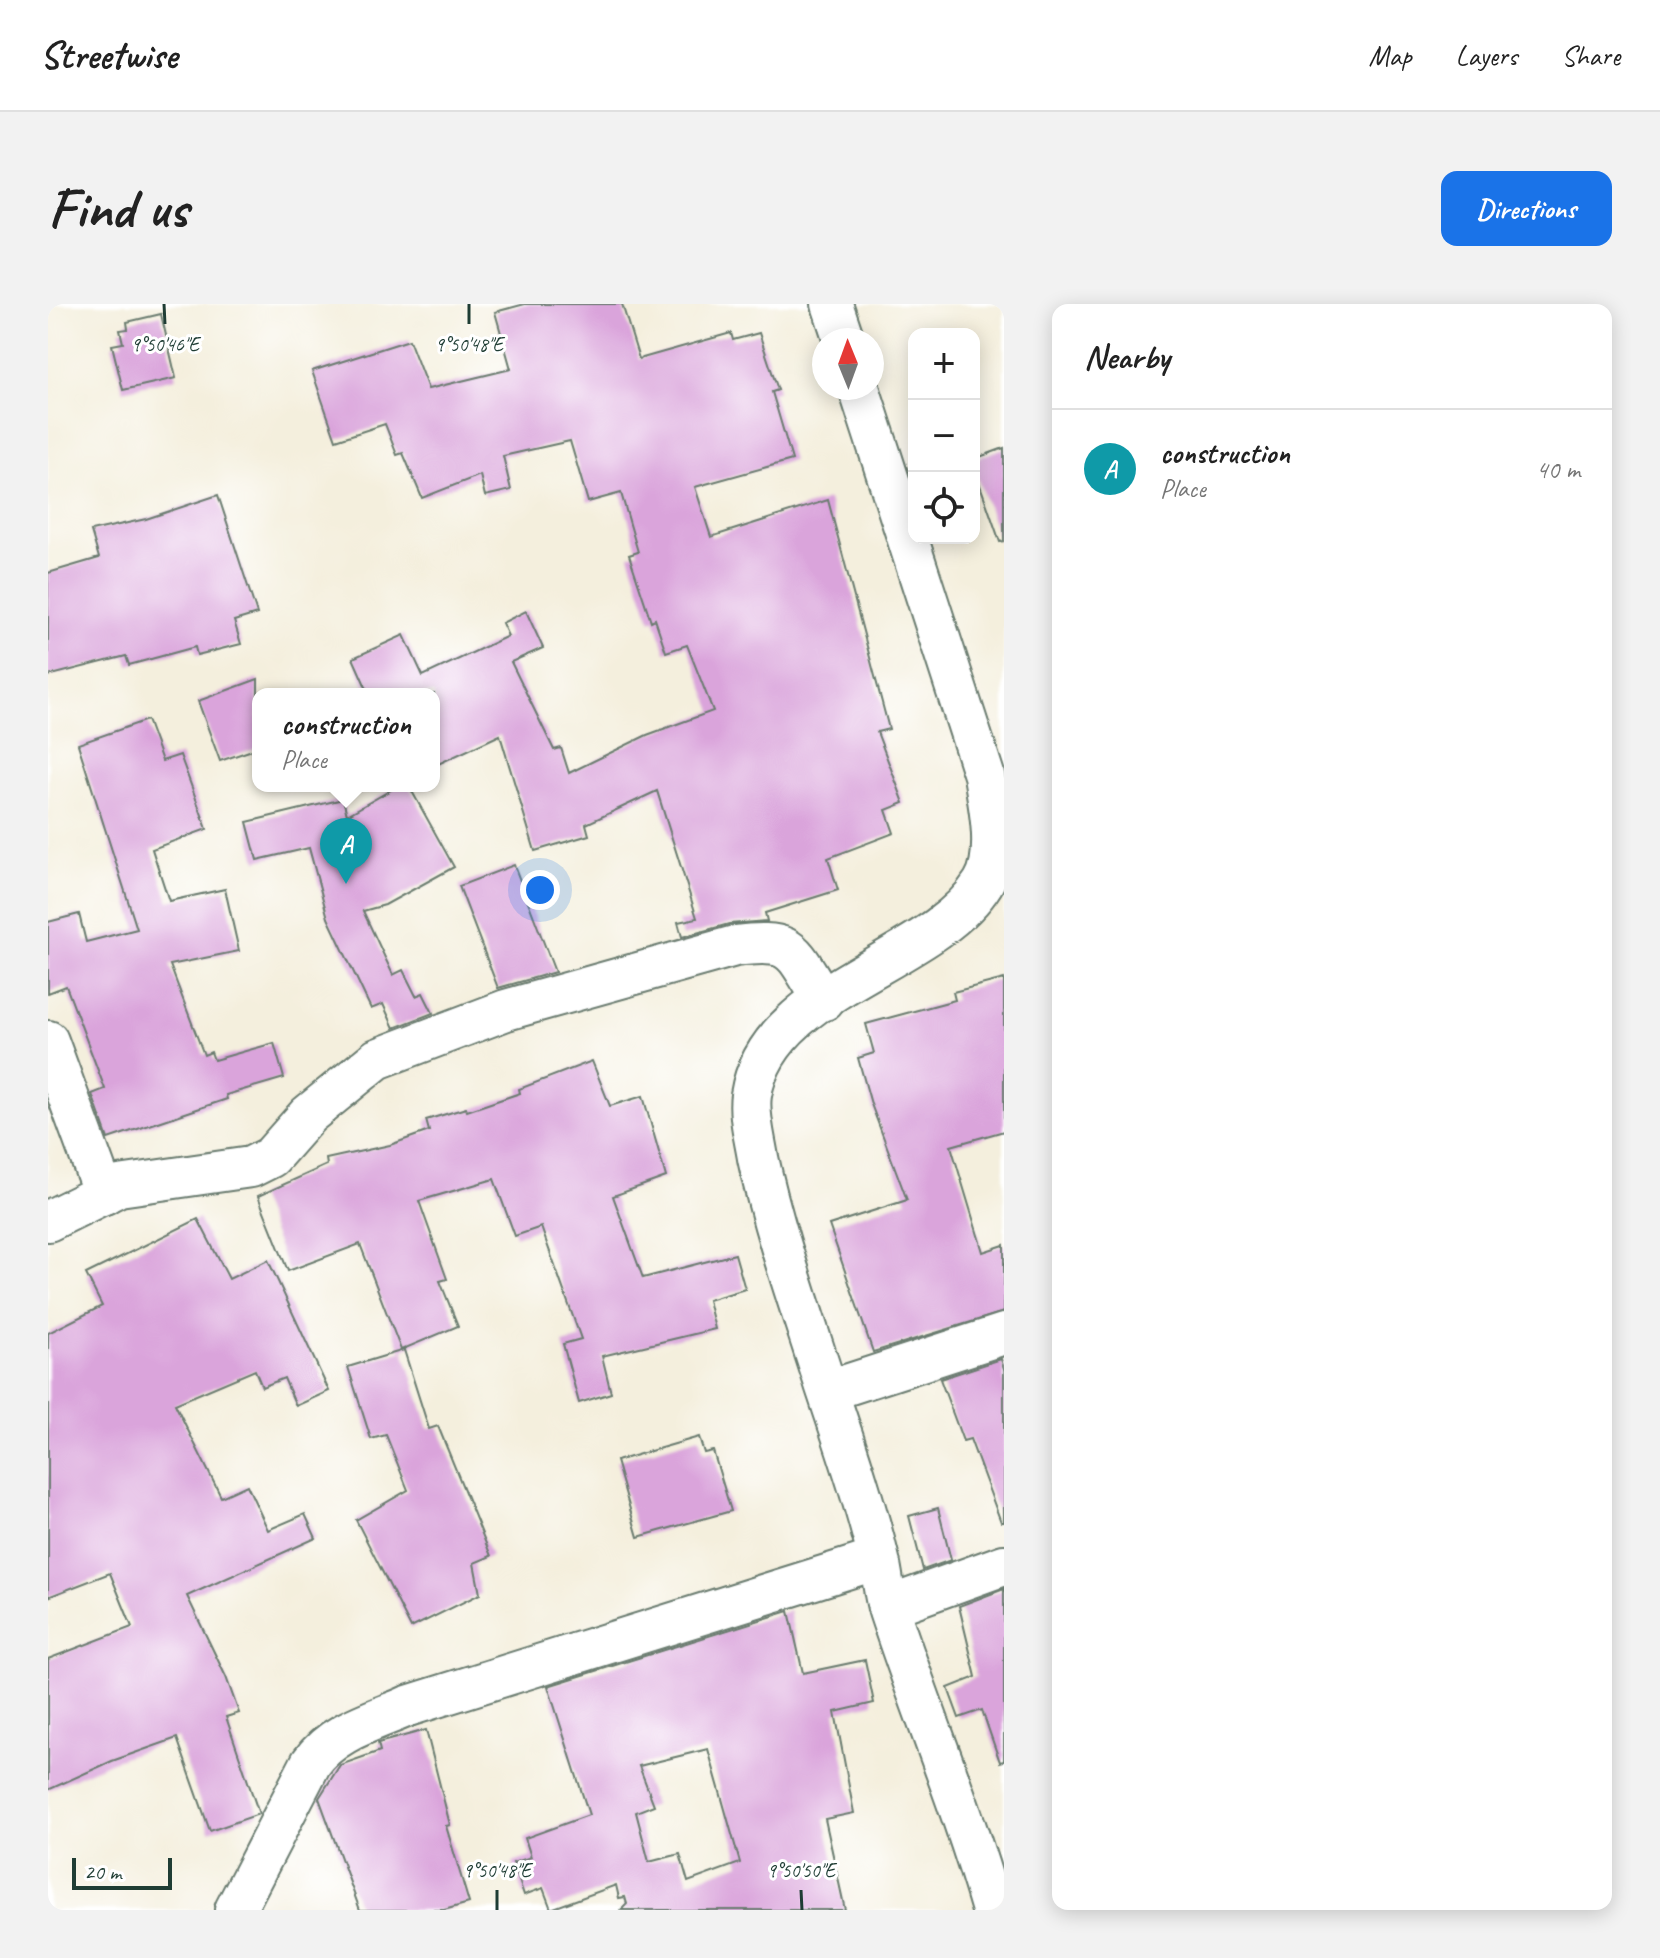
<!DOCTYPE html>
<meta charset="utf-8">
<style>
:root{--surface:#fff;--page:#f2f2f2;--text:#222;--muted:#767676;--line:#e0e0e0;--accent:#1a73e8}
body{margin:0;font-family:Caveat,sans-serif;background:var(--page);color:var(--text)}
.controls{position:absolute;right:24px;top:24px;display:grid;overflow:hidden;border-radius:16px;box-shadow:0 4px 20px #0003}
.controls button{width:72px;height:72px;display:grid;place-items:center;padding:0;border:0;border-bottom:2px solid var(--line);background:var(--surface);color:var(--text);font:40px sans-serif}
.compass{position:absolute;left:764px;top:24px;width:72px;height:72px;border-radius:50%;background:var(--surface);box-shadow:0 4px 20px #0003;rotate:359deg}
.scale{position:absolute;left:24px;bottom:20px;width:100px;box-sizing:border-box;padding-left:8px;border:4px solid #1f3d34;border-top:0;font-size:22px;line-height:28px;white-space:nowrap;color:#1f3d34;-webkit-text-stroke:6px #fff;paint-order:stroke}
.you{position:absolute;left:492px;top:586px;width:28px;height:28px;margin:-20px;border:6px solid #fff;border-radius:50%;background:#1a73e8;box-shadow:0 0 0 12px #1a73e833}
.badge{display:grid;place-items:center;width:52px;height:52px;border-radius:50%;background:var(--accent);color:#fff;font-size:26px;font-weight:700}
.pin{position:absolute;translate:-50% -66px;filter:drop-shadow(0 2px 4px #0008)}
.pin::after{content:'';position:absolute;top:42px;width:28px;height:24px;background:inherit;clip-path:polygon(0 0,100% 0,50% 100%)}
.popup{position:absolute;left:204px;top:384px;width:188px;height:104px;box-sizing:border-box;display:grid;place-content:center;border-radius:16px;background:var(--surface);filter:drop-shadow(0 2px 6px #0005);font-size:26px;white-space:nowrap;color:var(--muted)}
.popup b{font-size:30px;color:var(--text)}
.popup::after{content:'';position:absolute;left:50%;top:100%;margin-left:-16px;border:16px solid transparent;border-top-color:var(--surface)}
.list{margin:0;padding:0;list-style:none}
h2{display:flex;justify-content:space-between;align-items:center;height:104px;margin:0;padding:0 32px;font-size:34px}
h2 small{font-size:26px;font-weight:400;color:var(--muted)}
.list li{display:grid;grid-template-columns:52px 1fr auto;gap:24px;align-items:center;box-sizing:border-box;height:120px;padding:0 32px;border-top:2px solid var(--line)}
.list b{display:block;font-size:30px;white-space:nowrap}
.list p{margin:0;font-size:26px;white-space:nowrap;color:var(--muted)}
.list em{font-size:26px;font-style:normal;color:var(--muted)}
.icon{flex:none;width:44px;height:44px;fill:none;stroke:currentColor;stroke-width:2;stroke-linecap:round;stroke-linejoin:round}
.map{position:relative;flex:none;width:956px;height:1606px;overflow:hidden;border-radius:16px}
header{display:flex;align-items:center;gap:48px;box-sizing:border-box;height:112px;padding:0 40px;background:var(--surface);border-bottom:2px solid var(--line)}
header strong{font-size:38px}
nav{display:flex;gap:44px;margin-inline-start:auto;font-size:28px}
.intro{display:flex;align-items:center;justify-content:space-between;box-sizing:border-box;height:192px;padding:0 48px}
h1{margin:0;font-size:56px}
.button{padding:20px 36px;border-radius:16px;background:var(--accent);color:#fff;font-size:28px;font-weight:700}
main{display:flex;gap:48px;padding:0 48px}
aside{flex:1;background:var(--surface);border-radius:16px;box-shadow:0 4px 20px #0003}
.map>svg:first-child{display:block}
.building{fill:#daa4db;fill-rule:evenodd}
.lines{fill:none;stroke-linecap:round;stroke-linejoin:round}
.minor-casing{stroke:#6a7b6f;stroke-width:44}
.minor{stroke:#fff;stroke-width:40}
.ticks{fill:none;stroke:#1f3d34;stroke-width:3}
.ticks-label{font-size:20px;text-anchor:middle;fill:#1f3d34;stroke:#fff;stroke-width:6;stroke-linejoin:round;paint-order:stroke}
</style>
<header>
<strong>Streetwise</strong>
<nav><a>Map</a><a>Layers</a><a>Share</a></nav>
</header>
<div class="intro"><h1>Find us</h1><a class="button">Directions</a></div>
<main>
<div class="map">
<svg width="956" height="1606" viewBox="0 0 956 1606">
<rect width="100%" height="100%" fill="#fff"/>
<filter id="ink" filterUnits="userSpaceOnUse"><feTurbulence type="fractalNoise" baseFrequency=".0125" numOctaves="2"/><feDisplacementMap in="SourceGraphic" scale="16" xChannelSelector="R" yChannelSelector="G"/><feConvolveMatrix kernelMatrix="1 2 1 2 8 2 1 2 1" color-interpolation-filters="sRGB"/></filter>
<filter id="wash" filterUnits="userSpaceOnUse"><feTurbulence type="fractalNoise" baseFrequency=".006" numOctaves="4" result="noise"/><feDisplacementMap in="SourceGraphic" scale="32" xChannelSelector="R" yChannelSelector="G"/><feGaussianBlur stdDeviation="1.8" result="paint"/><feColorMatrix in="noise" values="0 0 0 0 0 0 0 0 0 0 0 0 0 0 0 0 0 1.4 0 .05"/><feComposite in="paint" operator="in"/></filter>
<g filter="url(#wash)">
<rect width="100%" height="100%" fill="#f4efdd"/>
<g id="blocks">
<!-- building -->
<g class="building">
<path d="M477,0H574L591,55L683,29L685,36L711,29L730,86L724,88L744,156L647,183L663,233L780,196L841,425L829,428L856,499L838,506L846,529L780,554L790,586L717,609L719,617L681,620L634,633L630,618L649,614L609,487L538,520L541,531L487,547L452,431L386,462V390H321L305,354L356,331L375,372L460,332L454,319L478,307L495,344L463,358L506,446L513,444L521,469L599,431L665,407L639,341L618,348L607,315L603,317L581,251L590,248L573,189L540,198L522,137L455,152L463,186L437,192L432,171L374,194L355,149L349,151L337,120L288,136L264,67L361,36L380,85L463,65L447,8Z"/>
<path d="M113,10L128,74L75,86L64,41L75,39L72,26L80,25L79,18Z"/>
<path d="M956,144V237L952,238L926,164V155Z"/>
<path d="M170,191L209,310L186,317L193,340L149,351L147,343L81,361L78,352L0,372V269L51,254L43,227L98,215Z"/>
<path d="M210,375V444L172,457L150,397Z"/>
<path d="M99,416L114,457L132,451L159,525L104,545L121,597L177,585L191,647L122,661L156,751L163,748L166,756L226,739L236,774L178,791L179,795L60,835L44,790L57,785L18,682L0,689V618L31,610L38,638L89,625L30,440Z"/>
<path d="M350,482H361L406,563L337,601L315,607L345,671L355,666L368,692L375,689L385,709L346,724L335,700L323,705L280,614L261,544L209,556L199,518L295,495L299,511Z"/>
<path d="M466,561L507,668L450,684L411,582Z"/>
<path d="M956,675V827L903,842L935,948L956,941V1008L825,1048L781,921L859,896L823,800L810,754L826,749L818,720L907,696L905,688Z"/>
<path d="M544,757L562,802L595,792L618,873L565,892L595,974L687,950L697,985L660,996L667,1025L554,1052L563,1089L531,1099L515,1040L533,1035L493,923L467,932L446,875L371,897L399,975L392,977L410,1022L353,1046L312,940L240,967L210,892L279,861L278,855L342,841L381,827L378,816L418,804L419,807L472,789L471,785Z"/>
<path d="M150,915L181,975L220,956L281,1087L248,1102L236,1074L214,1083L207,1066L127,1100L173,1193L199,1181L220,1226L257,1210L268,1234L139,1292L178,1373L191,1409L178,1413L211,1510L162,1527L129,1434L64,1457L0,1486V1355L84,1323L62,1269L0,1293V1029L54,1002L38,970Z"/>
<path d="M356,1046L381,1125L390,1122L443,1252L426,1259L432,1290L363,1324L308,1216L360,1186L338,1131L323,1135L300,1063Z"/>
<path d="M953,1055L956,1065V1218H953L922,1135L915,1137L892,1075Z"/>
<path d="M651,1133L656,1149L665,1147L683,1207L590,1233L568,1157Z"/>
<path d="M890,1204L903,1256L875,1266L861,1212Z"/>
<path d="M956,1285V1457L952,1458L934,1406L911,1414L900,1384L928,1373L911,1302Z"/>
<path d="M741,1307L755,1369L817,1356L826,1399L787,1408L806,1509L777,1515L797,1606H573L579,1600L577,1593L571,1594L568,1581L503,1605L495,1584L476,1591L465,1559L483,1553L477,1534L541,1511L500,1382ZM660,1445L692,1559L640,1578L632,1550L601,1558L588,1508L606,1501L591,1462Z"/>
<path d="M378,1426L402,1521L398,1522L421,1599L396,1606H312L271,1494L292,1461L332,1447L330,1439Z"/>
</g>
</g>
</g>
<g filter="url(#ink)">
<use href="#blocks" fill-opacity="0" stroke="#6a7b6f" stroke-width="2"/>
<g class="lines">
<!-- minor casing -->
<g class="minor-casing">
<g id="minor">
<path d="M784,0L796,36"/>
<path d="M811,84L936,471C941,502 952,551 935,579C885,660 720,682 703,791C700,810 707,835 710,854C727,933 754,1007 778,1083C797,1140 817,1198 831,1256C835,1273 836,1291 841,1307C874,1407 915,1505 944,1606"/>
<path d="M0,737L56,890"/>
<path d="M0,917L71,882L203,863L223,853L260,811L329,755L458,706L687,642C750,634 743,648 776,696"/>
<path d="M780,1087L956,1030"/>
<path d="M840,1303L956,1261"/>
<path d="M187,1606L263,1459C285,1427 326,1417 360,1402L830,1255"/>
</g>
</g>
<!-- minor -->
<use href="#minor" class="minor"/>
</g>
</g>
<!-- ticks -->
<path class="ticks" d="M116,0L117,20M421,0V20M449,1586V1606M753,1586L754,1606"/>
<g class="ticks-label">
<text x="117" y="47">9°50'46"E</text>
<text x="421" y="47">9°50'48"E</text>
<text x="449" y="1573">9°50'48"E</text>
<text x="753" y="1573">9°50'50"E</text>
</g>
</svg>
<div class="controls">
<button>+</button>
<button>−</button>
<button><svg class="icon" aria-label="locate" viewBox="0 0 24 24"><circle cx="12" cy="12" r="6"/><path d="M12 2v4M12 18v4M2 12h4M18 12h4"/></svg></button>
</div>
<svg class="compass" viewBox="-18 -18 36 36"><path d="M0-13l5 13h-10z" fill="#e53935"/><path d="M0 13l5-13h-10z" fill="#767676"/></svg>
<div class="scale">20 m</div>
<div class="you"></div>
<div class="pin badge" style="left:298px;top:580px;background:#0f9aa8">A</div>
<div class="popup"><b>construction</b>Place</div>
</div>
<aside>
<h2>Nearby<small></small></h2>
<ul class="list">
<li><span class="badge" style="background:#0f9aa8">A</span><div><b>construction</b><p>Place</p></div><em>40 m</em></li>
</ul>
</aside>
</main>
